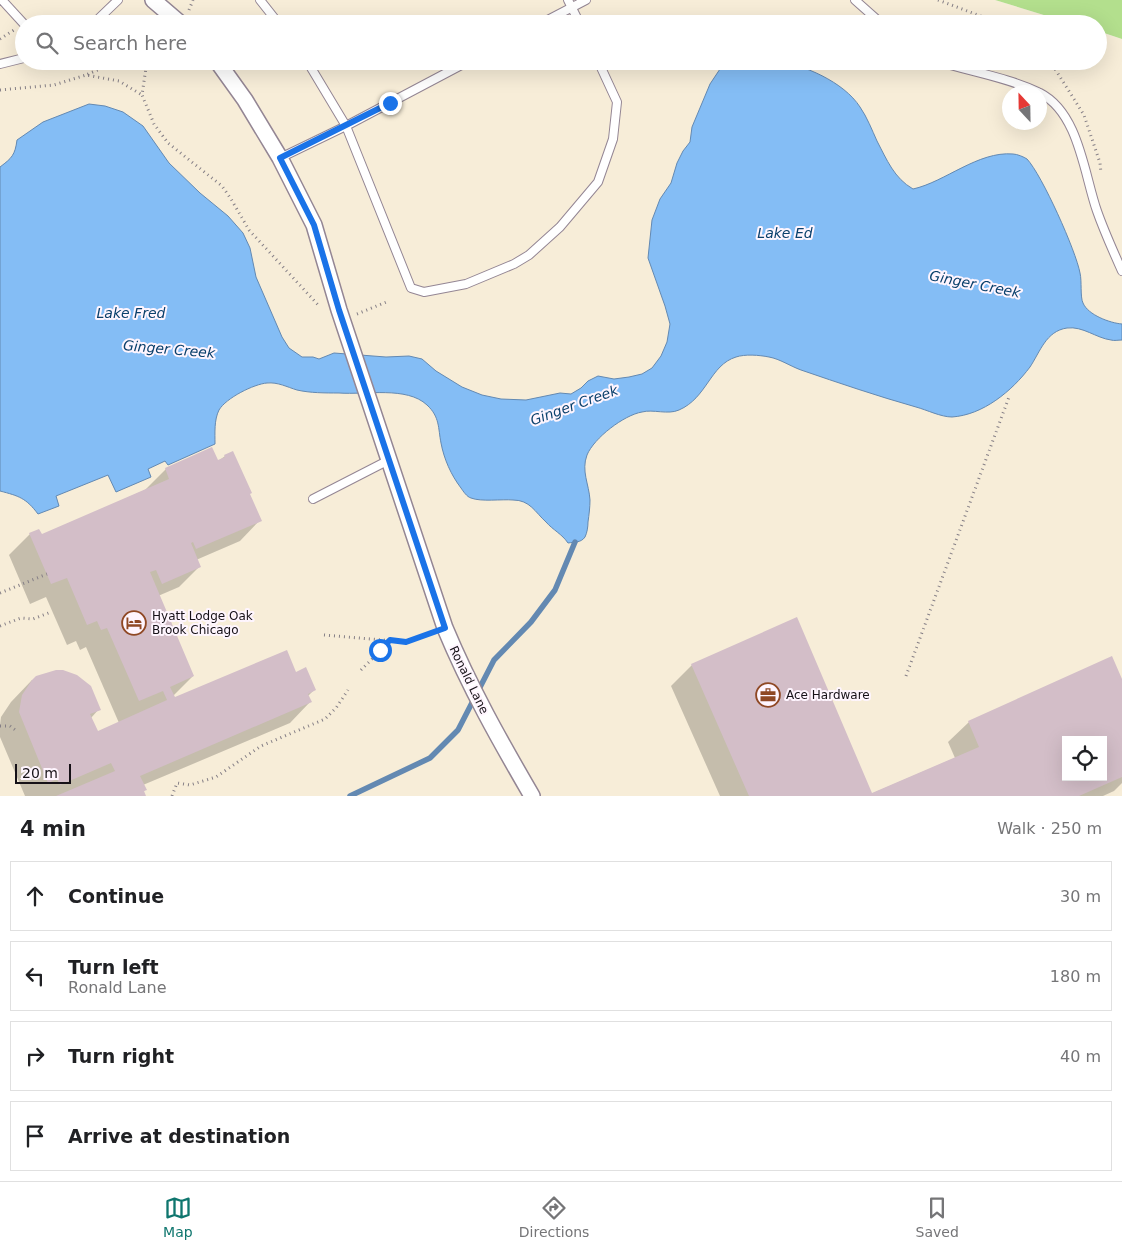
<!DOCTYPE html>
<meta charset="utf-8">
<style>
:root{--surface:#fff;--page:#f2f2f2;--text:#202124;--muted:#757577;--line:#e0e0e0;--accent:#0f766e}
body{margin:0;font-family:"DejaVu Sans",sans-serif;background:var(--page);color:var(--text)}
.controls{position:absolute;right:15px;bottom:15px;display:grid;overflow:hidden;border-radius:0px;box-shadow:0 5px 20px #0002}
.controls button{width:45px;height:45px;display:grid;place-items:center;padding:0;border:0;border-bottom:1px solid var(--line);background:var(--surface);color:var(--text);font:25px sans-serif}
.compass{position:absolute;left:1002px;top:85px;width:45px;height:45px;border-radius:50%;background:var(--surface);box-shadow:0 5px 20px #0002;rotate:338deg}
.scale{position:absolute;left:15px;bottom:12px;width:56px;box-sizing:border-box;padding-left:5px;border:2px solid #161117;border-top:0;font-size:14px;line-height:18px;white-space:nowrap;color:#161117;-webkit-text-stroke:4px #fef5fe;paint-order:stroke}
.stop{position:absolute;width:15px;height:15px;margin:-11px;border:4px solid #1a73e8;border-radius:50%;background:#fff}
.stop.end{background:#1a73e8;border-color:#fff;box-shadow:0 1px 5px #0008}
.list{margin:0;padding:0;list-style:none}
h2{display:flex;justify-content:space-between;align-items:center;height:65px;margin:0;padding:0 20px;font-size:21px}
h2 small{font-size:16px;font-weight:400;color:var(--muted)}
.list li{display:grid;grid-template-columns:32px 1fr auto;gap:15px;align-items:center;box-sizing:border-box;height:70px;margin:0 10px 10px;padding:0 10px;border:1px solid var(--line);border-radius:0px}
.list b{display:block;font-size:19px;white-space:nowrap}
.list p{margin:0;font-size:16px;white-space:nowrap;color:var(--muted)}
.list em{font-size:16px;font-style:normal;color:var(--muted)}
.icon{flex:none;width:28px;height:28px;fill:none;stroke:currentColor;stroke-width:2;stroke-linecap:round;stroke-linejoin:round}
.map{position:relative;flex:none;width:1122px;height:796px;overflow:hidden}
.search{position:absolute;background:var(--surface);box-shadow:0 5px 20px #0002;left:15px;right:15px;top:15px;height:55px;display:flex;align-items:center;gap:12px;box-sizing:border-box;padding:0 18px;border-radius:28px;color:var(--muted);font-size:19px}
.sheet{height:385px;background:var(--surface)}
nav{display:flex;justify-content:space-around;align-items:center;box-sizing:border-box;height:70px;border-top:1px solid var(--line);background:var(--surface);font-size:14px;color:var(--muted)}
nav a{display:grid;justify-items:center;gap:2px}
nav .on{color:var(--accent)}
.map>svg:first-child{display:block}
.commercial{fill:#f7edd8;fill-rule:evenodd}
.green{fill:#b3df8d}
.water{fill:#84bdf5;stroke:#6389b2}
.shadow{fill:#0003;fill-rule:evenodd}
.lines{fill:none;stroke-linecap:round;stroke-linejoin:round}
.stream{stroke:#6389b2;stroke-width:5.5}
.building{fill:#d3bec8;fill-rule:evenodd}
.lane-casing{stroke:#948694;stroke-width:10}
.street-casing{stroke:#948694;stroke-width:18}
.path{stroke:#857f86;stroke-width:3;stroke-dasharray:1 4;stroke-linecap:butt}
.lane{stroke:#fff;stroke-width:8}
.street{stroke:#fff;stroke-width:15}
.route{stroke:#1a73e8;stroke-width:6}
.labels{text-anchor:middle;dominant-baseline:central;stroke-width:4;stroke-linejoin:round;paint-order:stroke}
.poi-label{font-size:12px;fill:#161117;stroke:#fef5fe;text-anchor:start}
.street-label{font-size:12px;fill:#161117;stroke:#fef5fe}
.water-label{font-size:14px;font-style:italic;fill:#0a406c;stroke:#fef5fe}
</style>
<div class="map">
<svg width="1122" height="796" viewBox="0 0 1122 796">
<rect width="100%" height="100%" fill="#fef5fe"/>
<!-- commercial -->
<path class="commercial" d="M0,0H995L1073,24H24V61H1098V31L1122,39V796H0ZM1010,92H1040V122H1010ZM1066,740H1103V777H1066Z"/>
<!-- green -->
<path class="green" d="M995,0H1122V39L1098,31V24H1073Z"/>
<!-- water -->
<path class="water" d="M733,61C746,61 761,60 775,61C803,64 844,82 860,107C867,117 872,130 877,141C887,160 894,178 913,189C945,182 978,151 1013,154C1017,154 1024,157 1027,159C1042,175 1076,251 1080,273C1082,281 1080,297 1083,303C1088,315 1110,323 1122,324V340C1118,340 1114,341 1111,340C1096,338 1083,326 1067,328C1046,331 1040,352 1030,367C1012,391 983,415 952,417C941,417 927,410 916,407C877,396 839,383 801,370C790,366 780,359 769,357C759,355 745,354 736,357C710,365 707,398 679,410C668,415 653,409 642,412C624,415 594,438 587,455C581,471 589,484 590,500C590,507 589,515 588,522C588,527 587,533 585,537C581,543 574,542 568,543C562,534 553,530 546,522C535,512 530,500 513,500C502,499 481,502 471,498C467,497 463,491 461,488C451,475 444,459 441,443C438,428 440,417 427,405C407,386 365,395 339,393C325,393 310,393 297,390C287,387 278,382 267,383C254,384 226,398 219,410C214,420 215,433 215,444L168,465L165,461L148,469L151,477L116,492L108,475L56,496L59,506L38,514C26,498 19,496 0,491V167C12,158 15,155 17,140L43,122L89,104L105,106L123,112L143,126L169,163L200,193L228,216L243,233L250,248L256,277L282,337L289,348L302,357H313L319,359L334,353L386,357L409,356L422,359L436,371L462,387L482,395L501,399L526,400L560,393L571,394L581,388L588,381L598,376L614,379L629,377L642,374L652,368L661,356L667,342L670,324L665,306L648,258L652,220L660,199L671,183L677,163L683,151L690,142L692,127L710,84L720,69Z"/>
<!-- shadow -->
<g class="shadow">
<path d="M225,456L249,495L260,520L240,541L196,560L199,567L179,587L158,596L193,676L173,696L174,699L295,673L314,690L308,696L310,702L290,723L143,785L145,790L143,792L145,796H25L0,737V725L1,717L11,702L32,680L99,709L91,718L97,732L119,723L86,647L80,650L76,641L67,645L46,597L30,604L9,555L30,534L41,536L145,490L166,469L217,462Z"/>
<path d="M692,665L871,794L955,758L948,742L969,722L1122,682V783L1114,791L1103,796H720L671,686ZM1066,740H1103V777H1066Z"/>
</g>
<g class="lines">
<!-- stream -->
<path class="stream" d="M350,796L430,758L458,730L494,660L531,622L555,590L575,542"/>
</g>
<!-- building -->
<g class="building">
<path d="M212,447L218,460L225,457L224,455L233,451L252,493L250,494L262,521L196,549L193,542L191,543L201,567L162,584L156,570L150,572L194,676L170,687L175,697L287,650L296,672L306,667L316,690L308,694L312,702L140,776L147,790L144,791L146,796H56L115,771L111,763L60,785L57,779L48,783L19,712L22,695L32,680L36,676L56,670H63L77,675L91,686L101,710L90,714L98,731L167,700L163,691L139,701L107,628L101,630L97,621L87,625L67,578L51,584L29,533L39,529L42,534L169,479L165,468Z"/>
<path d="M797,617L872,793L979,747L968,721L1112,656L1122,679V777L1079,796H749L691,664ZM1066,740H1103V777H1066Z"/>
</g>
<g class="lines">
<!-- lane casing -->
<g class="lane-casing">
<g id="lane">
<path d="M2,0L24,24"/>
<path d="M260,0L279,24"/>
<path d="M568,0L580,24"/>
<path d="M855,0L882,24"/>
<path d="M93,24L118,0"/>
<path d="M540,24L586,0"/>
<path d="M307,61L346,126L411,288L424,292L466,284L514,264L529,255L560,227L598,182L613,139L617,102L598,61"/>
<path d="M937,61C971,72 1006,77 1038,92"/>
<path d="M0,64L24,58"/>
<path d="M1040,93C1079,113 1084,174 1097,211C1104,231 1113,251 1122,271"/>
<path d="M280,158L346,126L469,61"/>
<path d="M313,499L389,460"/>
</g>
</g>
<!-- street casing -->
<g class="street-casing">
<g id="street">
<path d="M153,0L181,24"/>
<path d="M217,61L245,100L280,158L314,225L339,310L445,628C470,688 500,741 532,796"/>
</g>
</g>
<!-- path -->
<g class="path">
<path d="M938,0L1002,24"/>
<path d="M189,10L193,0"/>
<path d="M0,39L14,30"/>
<path d="M126,61L114,63L86,75L119,81L142,95"/>
<path d="M147,61L142,95L154,124L168,143L222,186L231,199L249,230L320,307"/>
<path d="M1050,61L1084,115L1100,163L1101,173"/>
<path d="M0,90L54,85L86,75"/>
<path d="M357,314L389,301"/>
<path d="M0,593L47,574"/>
<path d="M0,626L21,618L33,619L51,612"/>
<path d="M324,635L406,642L432,633"/>
<path d="M361,670L390,641"/>
<path d="M906,676L1009,397"/>
<path d="M0,726H10L18,732"/>
<path d="M172,796L177,783L190,785L216,777L261,746L325,719L336,708L348,690"/>
</g>
<!-- lane -->
<use href="#lane" class="lane"/>
<!-- street -->
<use href="#street" class="street"/>
</g>
<g class="lines">
<!-- route -->
<path class="route" d="M380,650L390,640L406,642L445,628L339,310L314,225L280,158L390,103"/>
</g>
<!-- icons -->
<defs>
<g id="hotel-ring" transform="scale(1.25)"><circle r="9.5" fill="#fef5fe" stroke="#8f4824" stroke-width="1.5"/><path d="M-6-4.5h1.5V1H6V5H4.5V3h-9V5H-6ZM-4 0a1.8 1.8 0 1 1 3.6 0ZM.5 0V-2.5h3Q6-2.5 6 0Z" fill="#8f4824"/></g>
<g id="office-ring" transform="scale(1.25)"><circle r="9.5" fill="#fef5fe" stroke="#8f4824" stroke-width="1.5"/><path d="M-6-3h4V-5.5h4V-3h4V5H-6ZM-1-4.5V-3h2v-1.5ZM-6 0V1H6V0Z" fill="#8f4824"/></g>
</defs>
<g fill-rule="evenodd">
<use href="#hotel-ring" x="134" y="623"/>
<use href="#office-ring" x="768" y="695"/>
</g>
<g class="labels">
<!-- poi labels -->
<g class="poi-label">
<text x="152" y="616">Hyatt Lodge Oak<tspan x="152" dy="14">Brook Chicago</tspan></text>
<text x="786" y="695">Ace Hardware</text>
</g>
<!-- street labels -->
<g class="street-label">
<text transform="translate(469 680) rotate(64)">Ronald Lane</text>
</g>
<!-- water labels -->
<g class="water-label">
<text x="785" y="233">Lake Ed</text>
<text transform="translate(975 284) rotate(11)">Ginger Creek</text>
<text x="131" y="313">Lake Fred</text>
<text transform="translate(169 349) rotate(5)">Ginger Creek</text>
<text transform="translate(574 405) rotate(-20)">Ginger Creek</text>
</g>
</g>
</svg>
<div class="controls">
<button><svg class="icon" aria-label="locate" viewBox="0 0 24 24"><circle cx="12" cy="12" r="6"/><path d="M12 2v4M12 18v4M2 12h4M18 12h4"/></svg></button>
</div>
<svg class="compass" viewBox="-18 -18 36 36"><path d="M0-13l5 13h-10z" fill="#e53935"/><path d="M0 13l5-13h-10z" fill="#757577"/></svg>
<div class="scale">20 m</div>
<div class="stop" style="left:380px;top:650px"></div>
<div class="stop end" style="left:390px;top:103px"></div>
<div class="search"><svg class="icon" aria-label="search" viewBox="0 0 24 24"><circle cx="10" cy="10" r="6"/><path d="M15 15l6 6"/></svg>Search here</div>
</div>
<section class="sheet">
<h2>4 min<small>Walk · 250 m</small></h2>
<ul class="list">
<li><svg class="icon" aria-label="ahead" viewBox="0 0 24 24"><path d="M12 20V5M6 11l6-6 6 6"/></svg><div><b>Continue</b></div><em>30 m</em></li>
<li><svg class="icon" aria-label="left" viewBox="0 0 24 24"><path d="M17 20v-9H6M10 6l-5 5 5 5"/></svg><div><b>Turn left</b><p>Ronald Lane</p></div><em>180 m</em></li>
<li><svg class="icon" aria-label="right" viewBox="0 0 24 24"><path d="M7 20v-9h11M14 6l5 5-5 5"/></svg><div><b>Turn right</b></div><em>40 m</em></li>
<li><svg class="icon" aria-label="arrive" viewBox="0 0 24 24"><path d="M6 21V4h12l-3 4 3 4H6"/></svg><div><b>Arrive at destination</b></div></li>
</ul>
</section>
<nav>
<a class="on"><svg class="icon" aria-label="map" viewBox="0 0 24 24"><path d="M3 6l6-2 6 2 6-2v14l-6 2-6-2-6 2zM9 4v14M15 6v14"/></svg>Map</a>
<a><svg class="icon" aria-label="directions" viewBox="0 0 24 24"><path d="M12 3l9 9-9 9-9-9zM9 14v-3h6M13 9l2 2-2 2"/></svg>Directions</a>
<a><svg class="icon" aria-label="saved" viewBox="0 0 24 24"><path d="M7 4h10v16l-5-4-5 4z"/></svg>Saved</a>
</nav>
